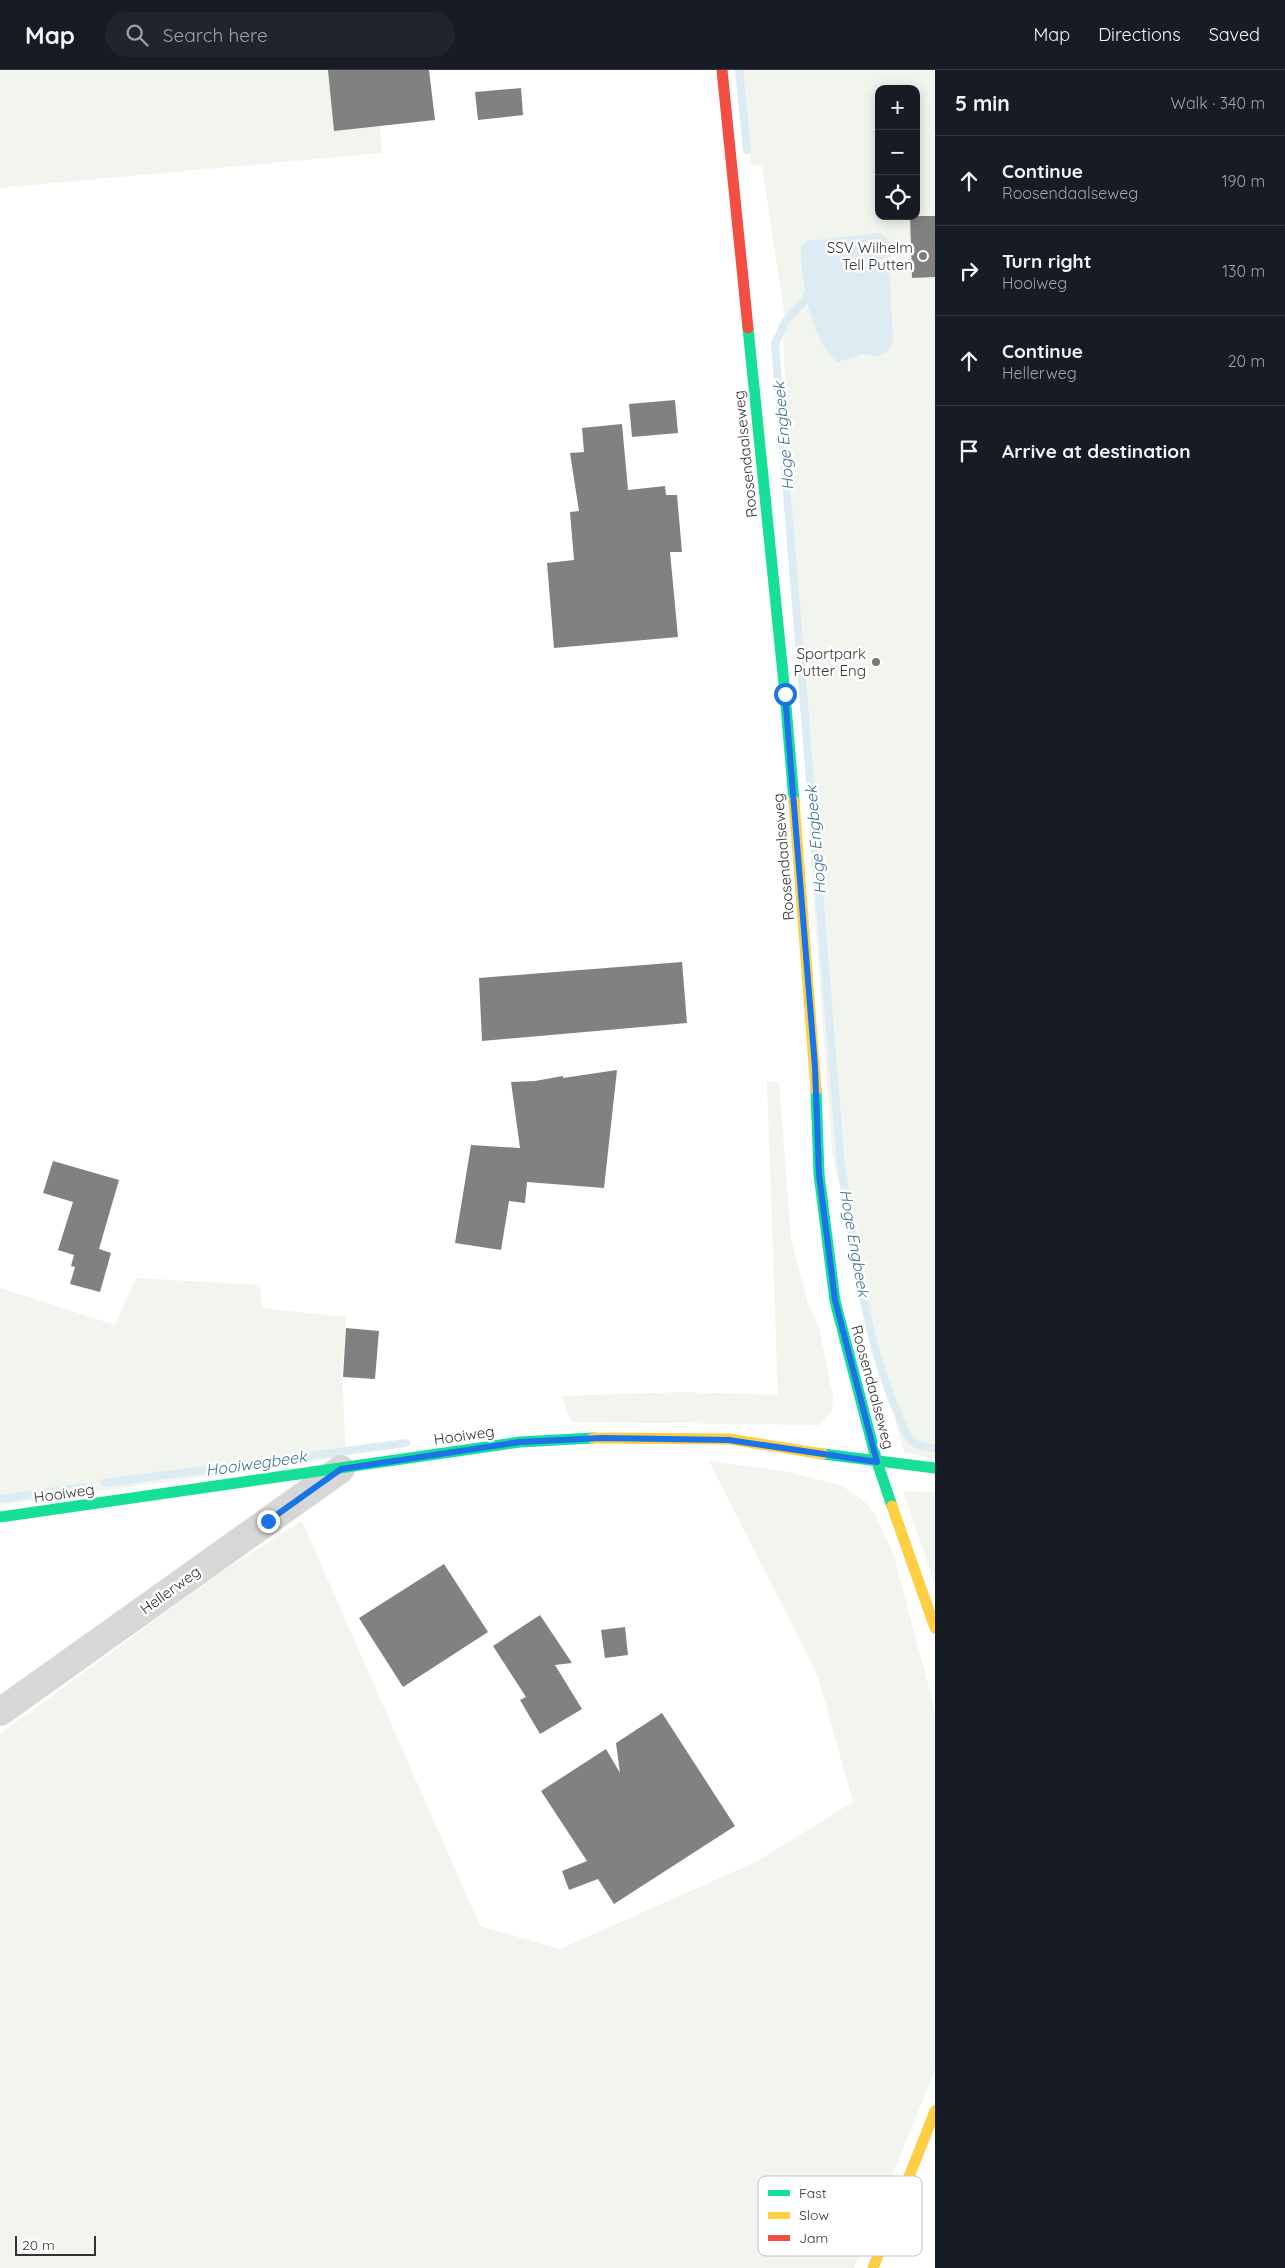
<!DOCTYPE html>
<meta charset="utf-8">
<style>
:root{--surface:#171b24;--page:#20242c;--text:#f1f3f6;--muted:#9ea1a6;--line:#363941}
body{margin:0;font-family:Quicksand,sans-serif;background:var(--page);color:var(--text)}
.controls{position:absolute;right:15px;top:15px;display:grid;overflow:hidden;border-radius:10px;box-shadow:0 2px 12px #0003}
.controls button{width:45px;height:45px;display:grid;place-items:center;padding:0;border:0;border-bottom:1px solid var(--line);background:var(--surface);color:var(--text);font:25px sans-serif}
.scale{position:absolute;left:15px;bottom:12px;width:81px;box-sizing:border-box;padding-left:5px;border:2px solid #333;border-top:0;font-size:14px;line-height:18px;white-space:nowrap;color:#333;-webkit-text-stroke:4px #fff;paint-order:stroke}
.stop{position:absolute;width:15px;height:15px;margin:-11px;border:4px solid #1a73e8;border-radius:50%;background:#fff}
.stop.end{background:#1a73e8;border-color:#fff;box-shadow:0 1px 5px #0008}
.list{margin:0;padding:0;list-style:none}
h2{display:flex;justify-content:space-between;align-items:center;height:65px;margin:0;padding:0 20px;font-size:21px}
h2 small{font-size:16px;font-weight:400;color:var(--muted)}
.list li{display:grid;grid-template-columns:32px 1fr auto;gap:15px;align-items:center;box-sizing:border-box;height:90px;padding:0 20px;border-top:1px solid var(--line)}
.list b{display:block;font-size:19px;white-space:nowrap}
.list p{margin:0;font-size:16px;white-space:nowrap;color:var(--muted)}
.list em{font-size:16px;font-style:normal;color:var(--muted)}
.icon{flex:none;width:28px;height:28px;fill:none;stroke:currentColor;stroke-width:2;stroke-linecap:round;stroke-linejoin:round}
.map{position:relative;flex:none;width:935px;height:2198px;overflow:hidden}
header{display:flex;align-items:center;gap:30px;box-sizing:border-box;height:70px;padding:0 25px;background:var(--surface);border-bottom:1px solid var(--line)}
header strong{font-size:24px}
nav{display:flex;gap:28px;margin-inline-start:auto;font-size:18px}
.search{width:350px;height:45px;background:var(--page);display:flex;align-items:center;gap:12px;box-sizing:border-box;padding:0 18px;border-radius:28px;color:var(--muted);font-size:19px}
main{display:flex}
aside{flex:1;background:var(--surface)}
.map>svg:first-child{display:block}
.green{fill:#f1f5ed;fill-rule:evenodd}
.water{fill:#ddebf3}
.lines{fill:none;stroke-linecap:round;stroke-linejoin:round}
.stream{stroke:#ddebf3;stroke-width:8}
.building{fill:#818181}
.street{stroke:#d7d7d7;stroke-width:28}
.fast{stroke:#16e098;stroke-width:11}
.slow{stroke:#ffcf43;stroke-width:11}
.jam{stroke:#f24e42;stroke-width:11}
.route{stroke:#1a73e8;stroke-width:6}
.poi-dot{fill:#7a7a7a;stroke:#fff;stroke-width:2}
.labels{text-anchor:middle;dominant-baseline:central;stroke-width:5;stroke-linejoin:round;paint-order:stroke}
.poi-label{font-size:15px;fill:#333;stroke:#fff;text-anchor:end}
.street-label{font-size:15px;fill:#333;stroke:#fff}
.water-label{font-size:16px;font-style:italic;fill:#3f7597;stroke:#fff}
.key{fill:#fff;stroke:#c2c2c2;stroke-width:1}
.key-label{font-size:14px;fill:#333}
</style>
<header>
<strong>Map</strong>
<div class="search"><svg class="icon" aria-label="search" viewBox="0 0 24 24"><circle cx="10" cy="10" r="6"/><path d="M15 15l6 6"/></svg>Search here</div>
<nav><a>Map</a><a>Directions</a><a>Saved</a></nav>
</header>
<main>
<div class="map">
<svg width="935" height="2198" viewBox="0 0 935 2198">
<rect width="100%" height="100%" fill="#fff"/>
<!-- green -->
<g class="green">
<path d="M0,0H376L382,83L0,118Z"/>
<path d="M741,0H935V1389L904,1382L871,1259L832,1083L812,807L782,250L785,248L762,96L751,94ZM879,19H916V146H879Z"/>
<path d="M767,1012H779L791,1169L808,1234L819,1257L833,1326L832,1342L819,1355L571,1352L562,1326L682,1322L778,1325Z"/>
<path d="M136,1208L260,1215L262,1238L346,1247L342,1307L346,1387L0,1435V1218L115,1255Z"/>
<path d="M709,1391L785,1401L842,1416L865,1432L877,1448L894,1486L935,1641V2001L854,2198H0V1664L218,1504L302,1451L480,1856L560,1879L756,1792L853,1732L817,1604Z"/>
<path d="M903,1421L935,1422V1515Z"/>
</g>
<!-- water -->
<path class="water" d="M879,163L888,169L893,272L887,282L877,287L864,284L837,292C811,269 800,211 801,177L806,171Z"/>
<g class="lines">
<!-- stream -->
<g class="stream">
<path d="M739,0L747,80"/>
<path d="M809,221L805,230L785,252L775,274L841,1096C854,1175 865,1268 897,1342C901,1352 905,1365 913,1372C920,1377 927,1378 935,1378"/>
<path d="M105,1413L406,1373"/>
<path d="M0,1429L84,1417"/>
</g>
</g>
<!-- building -->
<g class="building">
<path d="M328,0H429L435,50L334,61Z"/>
<path d="M521,18L523,45L478,50L475,22Z"/>
<path d="M910,146H935V207L912,208Z"/>
<path d="M675,330L678,363L632,367L629,334Z"/>
<path d="M622,354L628,420L665,416L666,425H677L682,482H670L678,567L554,578L547,493L574,490L570,442L579,441L570,383L584,382L582,358Z"/>
<path d="M682,892L687,953L482,971L479,908Z"/>
<path d="M617,1000L604,1118L527,1112L525,1133L509,1131L501,1180L455,1173L471,1075L520,1078L511,1012L535,1011L563,1006V1008Z"/>
<path d="M53,1091L119,1110L99,1179L111,1183L100,1222L70,1214L75,1197L71,1196L74,1185L58,1180L73,1132L43,1123Z"/>
<path d="M346,1258L379,1261L375,1309L343,1307Z"/>
<path d="M444,1494L488,1562L403,1617L359,1548Z"/>
<path d="M540,1545L572,1593L555,1595L582,1639L540,1664L520,1630L526,1627L493,1576Z"/>
<path d="M625,1557L628,1585L605,1588L601,1560Z"/>
<path d="M662,1643L735,1756L614,1834L598,1809L569,1820L562,1801L587,1791L541,1721L606,1679L620,1703L616,1673Z"/>
</g>
<g class="lines">
<!-- street -->
<path class="street" d="M0,1642L341,1399"/>
<!-- fast -->
<g class="fast">
<path d="M748,258L785,624L794,731"/>
<path d="M816,1020L819,1104L835,1231L877,1392L892,1436"/>
<path d="M823,1384L935,1398"/>
<path d="M0,1447L520,1372L593,1368"/>
</g>
<!-- slow -->
<g class="slow">
<path d="M794,731L816,1020"/>
<path d="M593,1368L729,1369L823,1384"/>
<path d="M892,1436L935,1558"/>
<path d="M873,2198L935,2041"/>
</g>
<!-- jam -->
<path class="jam" d="M722,0L748,258"/>
</g>
<g class="lines">
<!-- route -->
<path class="route" d="M268,1451L341,1399L520,1372L601,1368L729,1370L877,1392L835,1230L819,1104L815,997L785,624"/>
</g>
<!-- markers -->
<g class="poi-dot">
<circle cx="923" cy="186" r="5"/>
<circle cx="876" cy="592" r="5"/>
</g>
<g class="labels">
<!-- poi labels -->
<g class="poi-label">
<text x="913" y="177">SSV Wilhelm<tspan x="913" dy="17">Tell Putten</tspan></text>
<text x="866" y="583">Sportpark<tspan x="866" dy="17">Putter Eng</tspan></text>
</g>
<!-- street labels -->
<g class="street-label">
<text transform="translate(745 384) rotate(-96)">Roosendaalseweg</text>
<text transform="translate(783 787) rotate(-95)">Roosendaalseweg</text>
<text transform="translate(873 1317) rotate(75)">Roosendaalseweg</text>
<text transform="translate(464 1365) rotate(-8)">Hooiweg</text>
<text transform="translate(64 1423) rotate(-8)">Hooiweg</text>
<text transform="translate(170 1520) rotate(-36)">Hellerweg</text>
</g>
<!-- water labels -->
<g class="water-label">
<text transform="translate(783 366) rotate(-95)">Hoge Engbeek</text>
<text transform="translate(815 770) rotate(-95)">Hoge Engbeek</text>
<text transform="translate(855 1173) rotate(80)">Hoge Engbeek</text>
<text transform="translate(256 1393) rotate(-8)">Hooiwegbeek</text>
</g>
</g>
<!-- legend -->
<rect x="758" y="2106" width="164" height="80" rx="8" class="key"/>
<rect x="768" y="2120" width="22" height="6" fill="#16e098"/>
<rect x="768" y="2142" width="22" height="7" fill="#ffcf43"/>
<rect x="768" y="2165" width="22" height="6" fill="#f24e42"/>
<g class="key-label">
<text x="799" y="2128">Fast</text>
<text x="799" y="2150">Slow</text>
<text x="799" y="2173">Jam</text>
</g>
</svg>
<div class="controls">
<button>+</button>
<button>−</button>
<button><svg class="icon" aria-label="locate" viewBox="0 0 24 24"><circle cx="12" cy="12" r="6"/><path d="M12 2v4M12 18v4M2 12h4M18 12h4"/></svg></button>
</div>
<div class="scale">20 m</div>
<div class="stop" style="left:785px;top:624px"></div>
<div class="stop end" style="left:268px;top:1451px"></div>
</div>
<aside>
<h2>5 min<small>Walk · 340 m</small></h2>
<ul class="list">
<li><svg class="icon" aria-label="ahead" viewBox="0 0 24 24"><path d="M12 20V5M6 11l6-6 6 6"/></svg><div><b>Continue</b><p>Roosendaalseweg</p></div><em>190 m</em></li>
<li><svg class="icon" aria-label="right" viewBox="0 0 24 24"><path d="M7 20v-9h11M14 6l5 5-5 5"/></svg><div><b>Turn right</b><p>Hooiweg</p></div><em>130 m</em></li>
<li><svg class="icon" aria-label="ahead" viewBox="0 0 24 24"><path d="M12 20V5M6 11l6-6 6 6"/></svg><div><b>Continue</b><p>Hellerweg</p></div><em>20 m</em></li>
<li><svg class="icon" aria-label="arrive" viewBox="0 0 24 24"><path d="M6 21V4h12l-3 4 3 4H6"/></svg><div><b>Arrive at destination</b></div></li>
</ul>
</aside>
</main>
